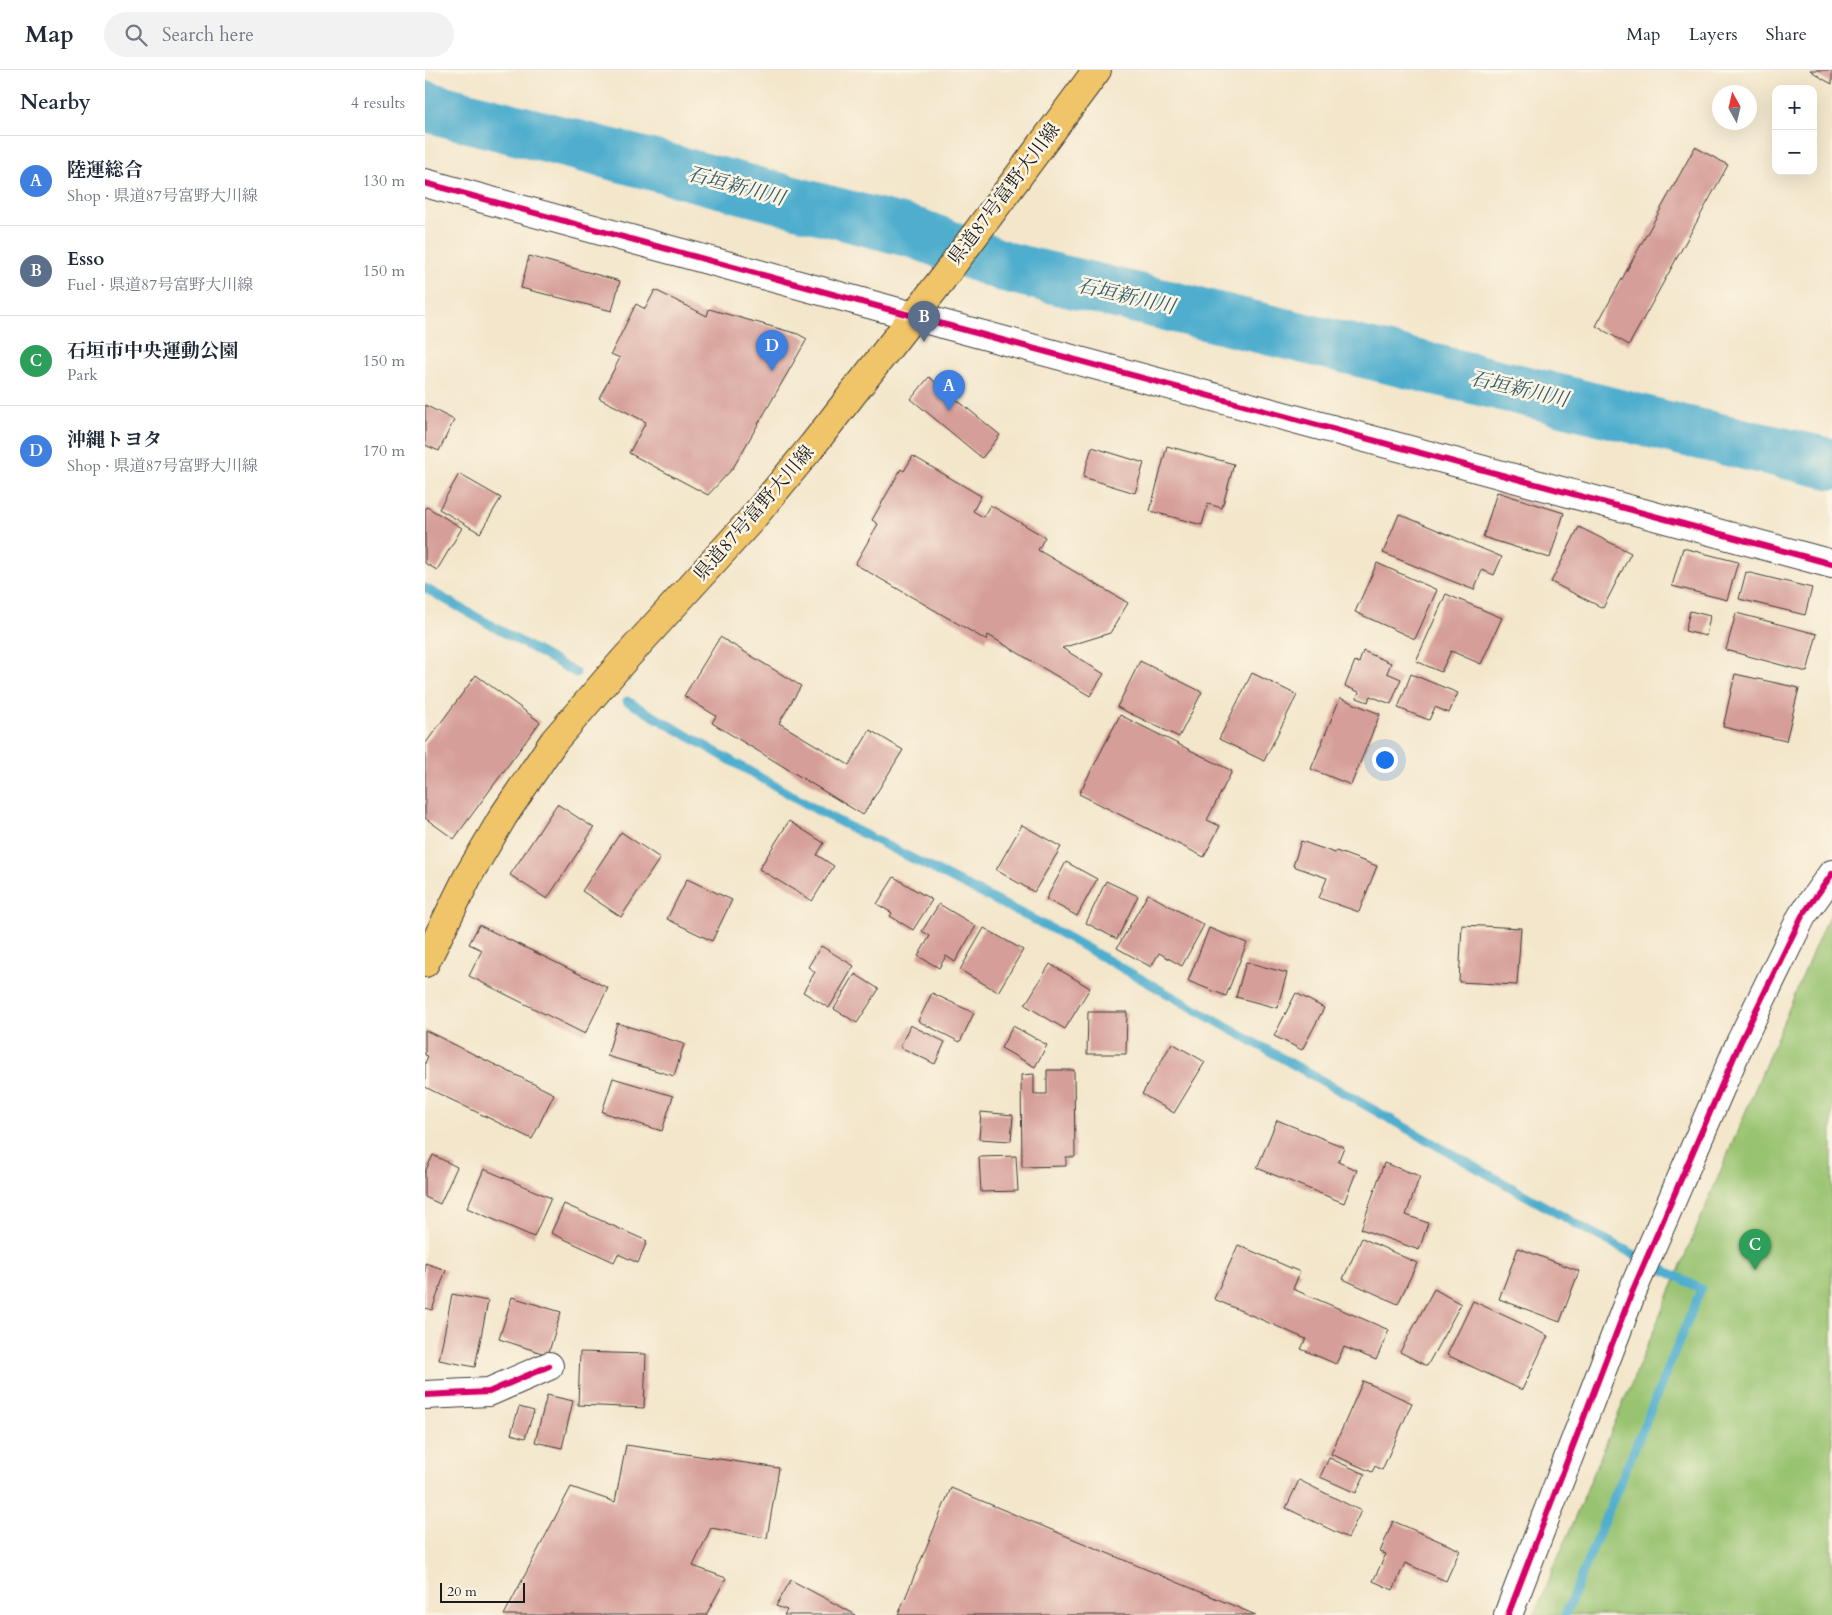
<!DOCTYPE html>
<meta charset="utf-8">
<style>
:root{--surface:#fff;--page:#f2f2f3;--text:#1f2937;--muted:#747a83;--line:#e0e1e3;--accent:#1a73e8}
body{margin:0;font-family:Cardo,"Noto Serif JP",serif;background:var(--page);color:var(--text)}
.controls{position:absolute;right:15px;top:15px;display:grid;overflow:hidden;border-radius:10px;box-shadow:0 5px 20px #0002}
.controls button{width:45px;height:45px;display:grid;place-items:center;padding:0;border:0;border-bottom:1px solid var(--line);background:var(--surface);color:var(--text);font:25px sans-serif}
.compass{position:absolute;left:1287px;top:15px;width:45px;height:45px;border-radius:50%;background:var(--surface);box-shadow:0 5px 20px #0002;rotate:352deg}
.scale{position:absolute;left:15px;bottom:12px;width:85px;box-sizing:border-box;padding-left:5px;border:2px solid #1c1c1c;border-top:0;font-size:14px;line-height:18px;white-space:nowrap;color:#1c1c1c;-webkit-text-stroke:4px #fcf5e5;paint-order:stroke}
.you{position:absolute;left:959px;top:689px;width:18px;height:18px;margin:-12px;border:4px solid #fff;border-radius:50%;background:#1a73e8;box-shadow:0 0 0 8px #1a73e833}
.badge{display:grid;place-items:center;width:32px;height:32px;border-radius:50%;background:var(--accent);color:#fff;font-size:16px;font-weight:700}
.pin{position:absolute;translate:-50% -41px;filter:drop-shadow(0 1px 2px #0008)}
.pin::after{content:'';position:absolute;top:26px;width:18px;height:15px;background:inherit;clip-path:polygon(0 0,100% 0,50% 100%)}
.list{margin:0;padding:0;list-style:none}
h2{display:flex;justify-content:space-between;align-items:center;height:65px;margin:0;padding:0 20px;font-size:21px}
h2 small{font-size:16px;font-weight:400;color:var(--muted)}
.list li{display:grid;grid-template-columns:32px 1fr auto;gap:15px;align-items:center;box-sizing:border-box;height:90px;padding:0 20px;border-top:1px solid var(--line)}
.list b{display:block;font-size:19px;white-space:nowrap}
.list p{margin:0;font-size:16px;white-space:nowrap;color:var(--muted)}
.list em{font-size:16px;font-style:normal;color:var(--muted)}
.icon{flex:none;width:28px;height:28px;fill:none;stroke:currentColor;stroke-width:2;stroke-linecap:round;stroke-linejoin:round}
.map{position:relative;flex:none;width:1407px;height:1545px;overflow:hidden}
header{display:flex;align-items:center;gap:30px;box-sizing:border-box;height:70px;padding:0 25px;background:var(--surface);border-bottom:1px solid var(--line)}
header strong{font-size:24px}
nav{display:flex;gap:28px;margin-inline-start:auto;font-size:18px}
.search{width:350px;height:45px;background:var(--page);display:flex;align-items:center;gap:12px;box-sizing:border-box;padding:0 18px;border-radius:28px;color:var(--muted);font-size:19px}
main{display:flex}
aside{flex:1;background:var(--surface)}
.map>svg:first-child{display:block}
.green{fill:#98c370;stroke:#5a7046}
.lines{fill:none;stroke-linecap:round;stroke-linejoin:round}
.stream{stroke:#50aece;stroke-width:9}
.river{stroke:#50aece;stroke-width:51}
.building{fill:#d59e98}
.minor-casing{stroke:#3c3a36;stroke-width:30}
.major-casing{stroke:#3c3a36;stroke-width:30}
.minor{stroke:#fff;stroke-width:28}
.major{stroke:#f0c469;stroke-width:28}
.cycleway-casing{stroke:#fcf5e5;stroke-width:9}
.cycleway{stroke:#d6006c;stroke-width:6}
.labels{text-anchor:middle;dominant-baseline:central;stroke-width:5;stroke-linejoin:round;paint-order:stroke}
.street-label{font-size:19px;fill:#1c1c1c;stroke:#fcf5e5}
.water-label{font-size:20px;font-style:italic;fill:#335e6c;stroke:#fcf5e5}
</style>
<header>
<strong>Map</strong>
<div class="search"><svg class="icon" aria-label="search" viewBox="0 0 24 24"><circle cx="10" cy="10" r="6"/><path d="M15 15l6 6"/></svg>Search here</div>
<nav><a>Map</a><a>Layers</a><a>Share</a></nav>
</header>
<main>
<aside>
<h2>Nearby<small>4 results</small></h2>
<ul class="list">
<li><span class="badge" style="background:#3f7fe0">A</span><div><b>陸運総合</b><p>Shop · 県道87号富野大川線</p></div><em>130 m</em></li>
<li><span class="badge" style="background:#5c6f8a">B</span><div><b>Esso</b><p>Fuel · 県道87号富野大川線</p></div><em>150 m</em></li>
<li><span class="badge" style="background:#2e9e5b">C</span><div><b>石垣市中央運動公園</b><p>Park</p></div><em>150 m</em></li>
<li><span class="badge" style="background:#3f7fe0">D</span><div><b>沖縄トヨタ</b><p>Shop · 県道87号富野大川線</p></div><em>170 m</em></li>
</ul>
</aside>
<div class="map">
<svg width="1407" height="1545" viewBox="0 0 1407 1545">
<rect width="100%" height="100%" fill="#fcf5e5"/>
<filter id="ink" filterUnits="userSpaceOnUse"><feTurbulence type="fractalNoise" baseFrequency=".02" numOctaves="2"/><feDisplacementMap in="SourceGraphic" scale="10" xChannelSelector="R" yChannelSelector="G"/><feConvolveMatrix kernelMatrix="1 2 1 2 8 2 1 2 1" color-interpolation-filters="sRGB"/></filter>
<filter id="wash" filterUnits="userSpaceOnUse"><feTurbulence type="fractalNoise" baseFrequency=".0096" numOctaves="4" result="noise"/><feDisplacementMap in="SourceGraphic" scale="20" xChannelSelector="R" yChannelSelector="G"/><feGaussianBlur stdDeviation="1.12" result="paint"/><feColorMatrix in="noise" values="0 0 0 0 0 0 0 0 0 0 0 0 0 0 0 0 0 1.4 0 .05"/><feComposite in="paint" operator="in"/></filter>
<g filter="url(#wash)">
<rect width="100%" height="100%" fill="#f3e6cb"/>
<!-- green -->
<path class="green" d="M1407,843V1545H1109L1399,855Z"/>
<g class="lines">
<!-- stream -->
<g class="stream">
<path d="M0,518L151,603"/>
<path d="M202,631L399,744L633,862L1162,1160L1276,1219L1140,1545"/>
</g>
<!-- river -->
<path class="river" d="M0,36L493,164L581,197L1104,322L1256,360L1407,394"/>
</g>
<g id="blocks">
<!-- building -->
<g class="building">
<path d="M1385,0H1407V14L1398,9Z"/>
<path d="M1270,77L1303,95L1204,275L1171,256Z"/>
<path d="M104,186L195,211L187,241L96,218Z"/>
<path d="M230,220L282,246L284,239L373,264L382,269L308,398L283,425L204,383L221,352L174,328L195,288L186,284L211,234L220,239Z"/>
<path d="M504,307L575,365L557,388L486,329Z"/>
<path d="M0,335L29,350L14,381L0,375Z"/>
<path d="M742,376L809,394L797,438L783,434L777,455L725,441Z"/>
<path d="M667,377L719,393L710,423L658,407Z"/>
<path d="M488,386L556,426L548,441L558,447L565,435L620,467L613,480L703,533L685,563L637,578L679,604L665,626L563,565L561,570L430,494L453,454L447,450L476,399L479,401Z"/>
<path d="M34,404L76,428L55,463L14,439Z"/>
<path d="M1072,422L1139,443L1125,488L1058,467Z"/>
<path d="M2,437L37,458L12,500L0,493V440Z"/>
<path d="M974,444L1077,487L1069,505L1057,500L1049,520L958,483Z"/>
<path d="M1154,457L1206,483L1178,538L1126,512Z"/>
<path d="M1258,478L1313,492L1302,530L1247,516Z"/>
<path d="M952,493L1012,520L990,569L930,542Z"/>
<path d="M1321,502L1387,518L1380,545L1314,529Z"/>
<path d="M1021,524L1077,548L1056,594L1026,581L1016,602L991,591Z"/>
<path d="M1265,541L1285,546L1281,566L1260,561Z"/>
<path d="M1311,543L1392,564L1382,602L1301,580Z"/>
<path d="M295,567L376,616L354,653L424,695L445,660L478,680L438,745L287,653L291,646L259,626Z"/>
<path d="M938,581L966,593L962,603L976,609L966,634L945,626L943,632L932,628L934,622L920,616L930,591L934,593Z"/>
<path d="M715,591L777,622L754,667L692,637Z"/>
<path d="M827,603L872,625L839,691L794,669Z"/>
<path d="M986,604L1033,623L1024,643L1010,637L1004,650L973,638Z"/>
<path d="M1310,604L1374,618L1361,671L1298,657Z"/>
<path d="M51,605L115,652L29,769L0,748V674Z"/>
<path d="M915,628L955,644L926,715L886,699Z"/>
<path d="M695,645L807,701L782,750L795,756L779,787L654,724Z"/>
<path d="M132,734L169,758L122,829L85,805Z"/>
<path d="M364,751L399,773L392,785L409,796L387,831L334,799Z"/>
<path d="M597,755L636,777L609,822L571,800Z"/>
<path d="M196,762L235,788L196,847L157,821Z"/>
<path d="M876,771L910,783L911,781L952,796L934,842L894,828L902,808L868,796Z"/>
<path d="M641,792L672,809L652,846L621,829Z"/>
<path d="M469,807L507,830L488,860L465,846L467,843L452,834Z"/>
<path d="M262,809L307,830L287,871L242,849Z"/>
<path d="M681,811L713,826L692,869L661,853Z"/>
<path d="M723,824L779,855L757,896L734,883L726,897L692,878Z"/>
<path d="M514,834L551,856L530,892L521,886L514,898L493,886L505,866L497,861Z"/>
<path d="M54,855L183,918L160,964L44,906L57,880L44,874Z"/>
<path d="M1037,855L1096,858L1092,915L1034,912Z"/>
<path d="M559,858L598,880L573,922L535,900Z"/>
<path d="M784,858L822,873L801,926L763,911Z"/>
<path d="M396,876L429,896L404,938L378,922L390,902L383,897Z"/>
<path d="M821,892L862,903L852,938L811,927Z"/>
<path d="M625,894L665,918L640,959L600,935Z"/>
<path d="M430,904L454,919L432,953L409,939Z"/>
<path d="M507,923L549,943L535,972L493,951Z"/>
<path d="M871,923L899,938L877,980L849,966Z"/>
<path d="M663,942H702L701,984H662Z"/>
<path d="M192,953L259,974L249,1006L182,986Z"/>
<path d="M485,955L520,972L510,994L475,977Z"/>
<path d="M588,956L622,975L610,997L576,978Z"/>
<path d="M0,960L129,1024L107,1069L0,1017V993L3,986L0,985Z"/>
<path d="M747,973L780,992L749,1043L717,1024Z"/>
<path d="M622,1000H649L650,1087H641V1096L597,1097L596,1005L609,1004V1024H622Z"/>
<path d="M188,1008L248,1026L237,1061L177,1042Z"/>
<path d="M556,1042L588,1045L586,1071L554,1069Z"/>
<path d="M852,1050L919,1077L913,1092L932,1100L919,1133L832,1098Z"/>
<path d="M8,1085L32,1097L15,1134L0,1127V1102Z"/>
<path d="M591,1086L593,1121L556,1122L554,1087Z"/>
<path d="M959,1093L995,1106L981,1145L1003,1153L994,1180L936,1159Z"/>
<path d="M59,1099L126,1128L109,1167L42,1138Z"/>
<path d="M139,1134L222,1171L213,1193L193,1184L189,1192L126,1163Z"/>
<path d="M937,1168L992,1193L973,1234L918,1209Z"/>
<path d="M813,1175L875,1202L868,1219L964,1260L951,1290L919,1277L911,1294L876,1279L881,1269L789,1229Z"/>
<path d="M1093,1178L1154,1201L1135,1252L1074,1229Z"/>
<path d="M0,1193L21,1200L7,1240L0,1238Z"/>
<path d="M1009,1219L1036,1234L1002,1296L975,1282Z"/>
<path d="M27,1224L63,1231L50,1297L14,1290Z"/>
<path d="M87,1227L136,1242L123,1285L74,1269Z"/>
<path d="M1048,1231L1123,1266L1097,1320L1022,1285Z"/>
<path d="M155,1282L221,1284L219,1338L153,1335Z"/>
<path d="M938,1311L987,1333L957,1400L950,1396L947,1402L906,1384Z"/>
<path d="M122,1325L148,1331L137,1378L110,1372Z"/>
<path d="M94,1337L109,1341L100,1368L86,1364Z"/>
<path d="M201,1375L354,1398L342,1468L286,1458L268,1496L301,1508L281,1545H79L146,1417L190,1432Z"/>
<path d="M904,1388L940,1404L931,1423L895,1407Z"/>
<path d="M874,1410L936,1441L923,1468L861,1438Z"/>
<path d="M526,1418L831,1545H473Z"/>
<path d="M968,1451L1035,1480L1021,1511L980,1493L968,1520L948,1511L961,1484L955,1482Z"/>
<path d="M366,1510L431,1545H359L362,1540L351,1536Z"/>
</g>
</g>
</g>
<g filter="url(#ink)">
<use href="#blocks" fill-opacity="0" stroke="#3c3a36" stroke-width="1"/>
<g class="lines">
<!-- minor casing -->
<g class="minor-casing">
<g id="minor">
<path d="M0,113L488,246L1407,494"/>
<path d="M0,1325L64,1322L124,1296"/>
<path d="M1083,1545L1207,1222L1315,973L1377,846L1407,804"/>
</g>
</g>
<!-- major casing -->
<g class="major-casing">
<path id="major" d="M0,893L43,806L79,745L129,671L198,591L326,450L387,376L515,212L672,0"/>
</g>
<!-- minor -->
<use href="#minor" class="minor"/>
<!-- major -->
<use href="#major" class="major"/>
<!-- cycleway casing -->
<g class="cycleway-casing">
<g id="cycleway">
<path d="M0,113L488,246L1407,494"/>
<path d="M0,1325L64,1322L124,1296"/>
<path d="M1083,1545L1207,1222L1315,973L1377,846L1407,804"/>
</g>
</g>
<!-- cycleway -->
<use href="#cycleway" class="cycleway"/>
</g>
</g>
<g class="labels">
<!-- street labels -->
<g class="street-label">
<text transform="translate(579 124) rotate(-53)">県道87号富野大川線</text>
<text transform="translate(329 443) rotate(-49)">県道87号富野大川線</text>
</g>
<!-- water labels -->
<g class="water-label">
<text transform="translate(311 116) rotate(15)">石垣新川川</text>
<text transform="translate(701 226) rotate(13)">石垣新川川</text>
<text transform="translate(1094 319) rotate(13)">石垣新川川</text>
</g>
</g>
</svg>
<div class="controls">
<button>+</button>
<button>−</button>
</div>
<svg class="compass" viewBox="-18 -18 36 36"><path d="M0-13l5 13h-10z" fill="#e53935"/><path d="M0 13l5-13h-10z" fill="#747a83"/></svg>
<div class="scale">20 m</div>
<div class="you"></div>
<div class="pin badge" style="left:524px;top:341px;background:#3f7fe0">A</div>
<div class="pin badge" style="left:499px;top:272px;background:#5c6f8a">B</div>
<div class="pin badge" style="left:1330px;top:1200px;background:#2e9e5b">C</div>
<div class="pin badge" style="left:347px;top:301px;background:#3f7fe0">D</div>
</div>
</main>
